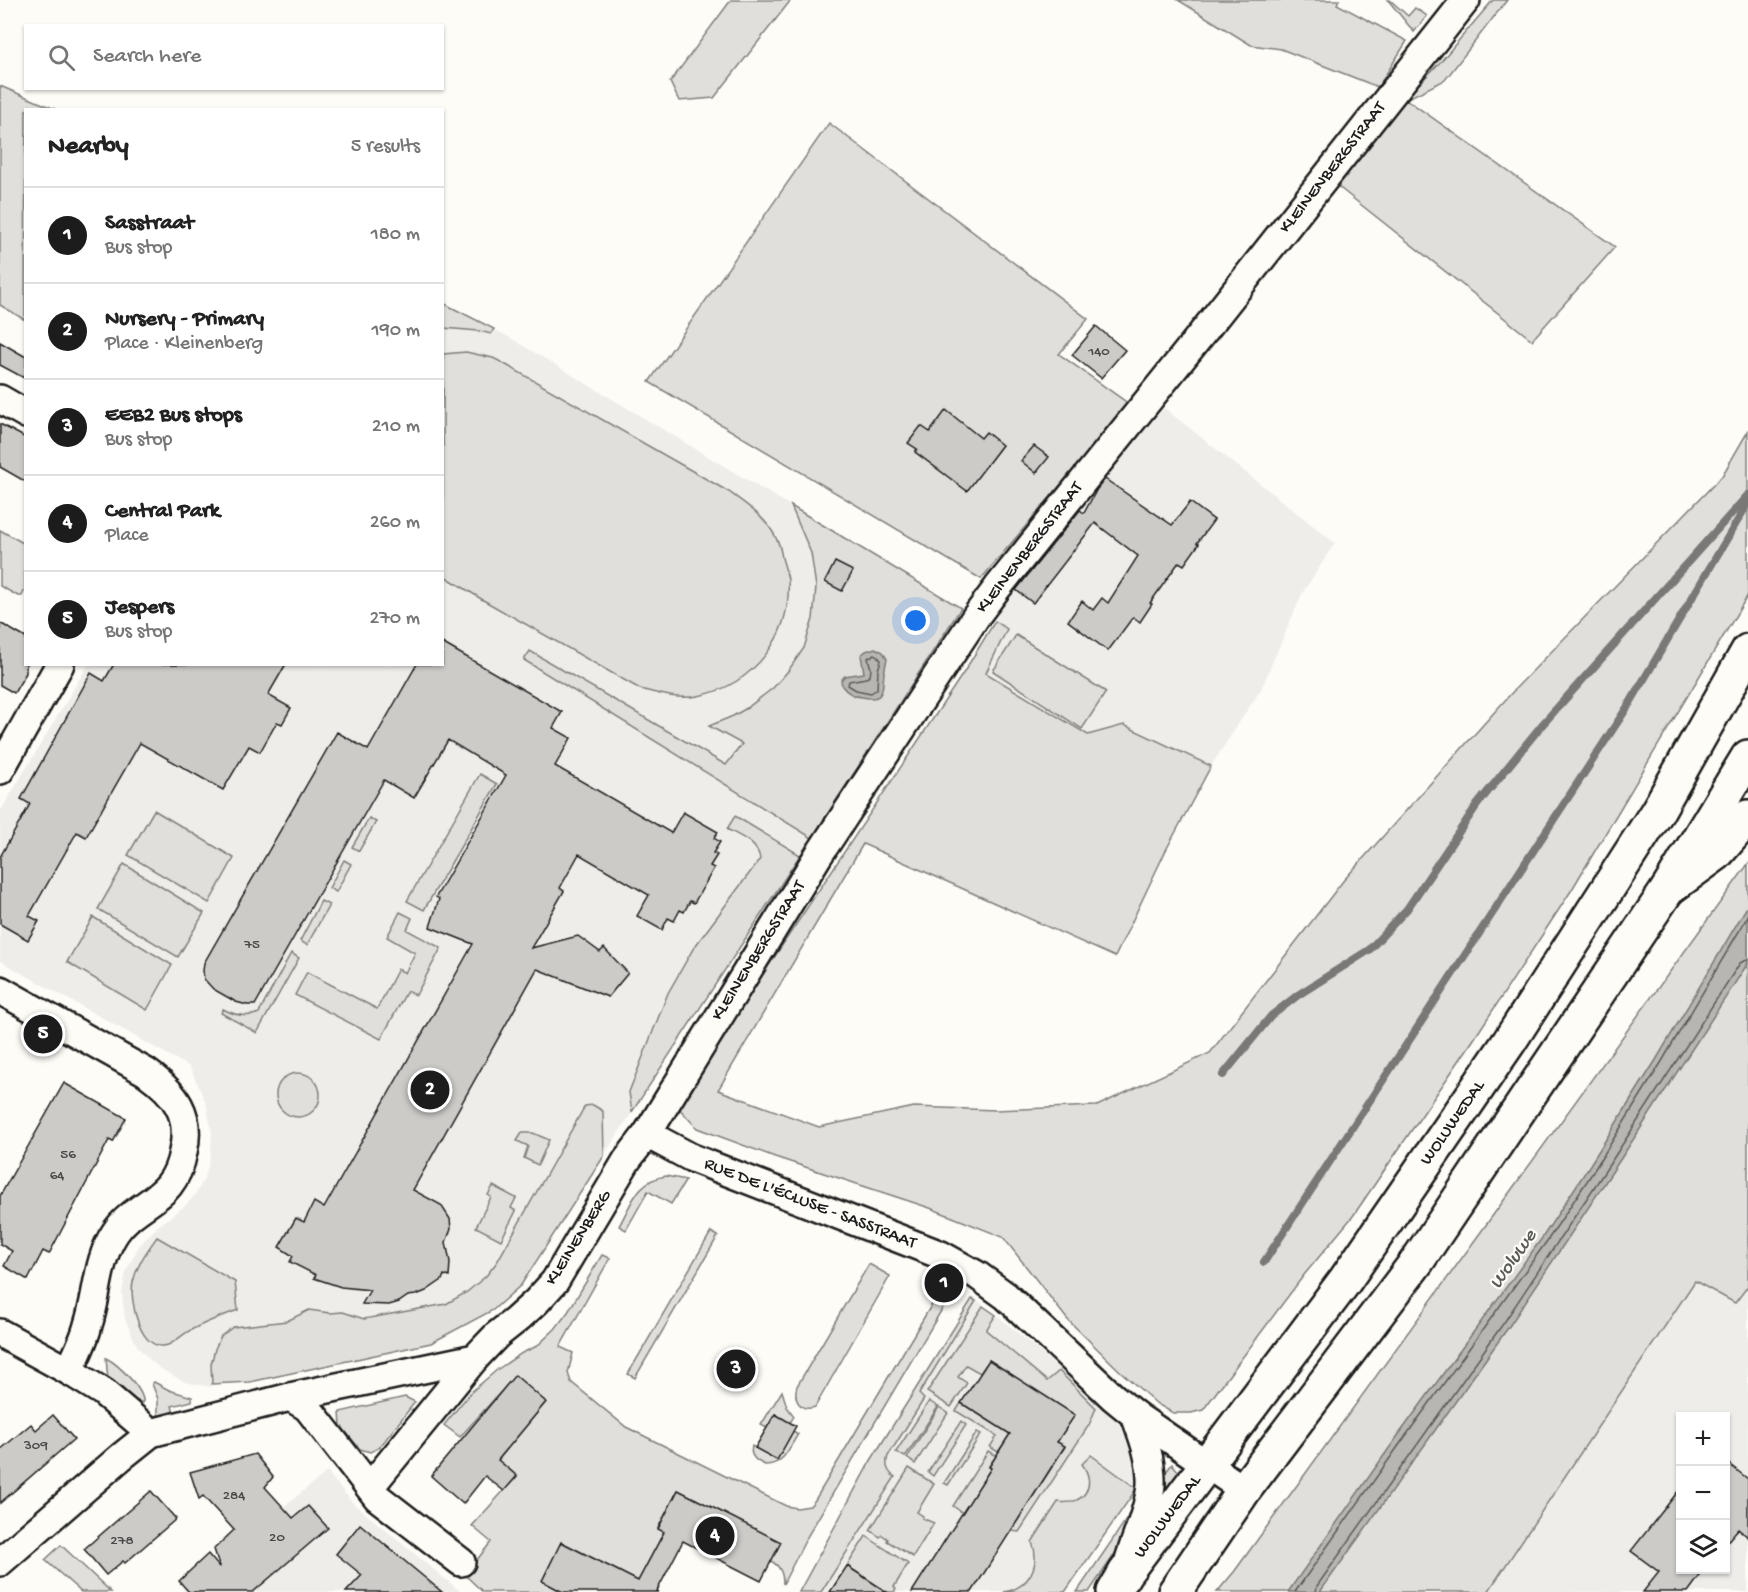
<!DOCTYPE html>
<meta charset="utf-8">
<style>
:root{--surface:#fff;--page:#f2f2f2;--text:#222;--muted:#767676;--line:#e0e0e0;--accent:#1c1c1c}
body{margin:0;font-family:"Gochi Hand",sans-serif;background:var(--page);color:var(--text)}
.controls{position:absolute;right:18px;bottom:18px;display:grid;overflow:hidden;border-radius:0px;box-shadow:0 2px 4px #0004}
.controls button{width:54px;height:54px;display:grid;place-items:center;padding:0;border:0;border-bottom:2px solid var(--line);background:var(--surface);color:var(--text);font:30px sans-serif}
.you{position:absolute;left:916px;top:621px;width:21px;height:21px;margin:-15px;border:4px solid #fff;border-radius:50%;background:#1a73e8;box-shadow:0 0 0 9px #1a73e833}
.badge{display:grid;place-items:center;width:39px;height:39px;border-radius:50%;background:var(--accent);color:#fff;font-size:20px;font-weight:700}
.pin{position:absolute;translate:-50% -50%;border:3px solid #fff;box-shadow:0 2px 6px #0006}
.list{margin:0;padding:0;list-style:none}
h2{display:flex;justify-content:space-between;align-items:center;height:78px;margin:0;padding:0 24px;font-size:26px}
h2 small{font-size:20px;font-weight:400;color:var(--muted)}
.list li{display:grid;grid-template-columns:39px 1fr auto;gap:18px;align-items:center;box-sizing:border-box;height:96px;padding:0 24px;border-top:2px solid var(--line)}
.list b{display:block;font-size:22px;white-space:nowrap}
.list p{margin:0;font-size:20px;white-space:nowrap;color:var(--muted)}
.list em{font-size:20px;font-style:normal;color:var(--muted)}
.icon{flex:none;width:33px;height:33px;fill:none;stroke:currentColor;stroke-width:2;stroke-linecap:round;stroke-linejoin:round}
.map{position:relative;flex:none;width:1748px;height:1592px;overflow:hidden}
.search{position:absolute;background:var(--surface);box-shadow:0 2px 4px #0004;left:24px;top:24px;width:420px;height:66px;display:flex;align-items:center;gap:15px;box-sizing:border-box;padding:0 21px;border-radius:0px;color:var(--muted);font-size:22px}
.panel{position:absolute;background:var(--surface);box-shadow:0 2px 4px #0004;left:24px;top:108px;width:420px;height:558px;border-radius:0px}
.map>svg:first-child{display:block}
.built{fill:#eeede9;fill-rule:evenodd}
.green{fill:#e0dfdb;stroke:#7e7e7c;stroke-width:1.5}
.water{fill:#b7b6b2;stroke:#797876;stroke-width:1.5}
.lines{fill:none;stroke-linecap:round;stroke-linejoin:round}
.shore{stroke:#5a5a58;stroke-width:1.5}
.stream{stroke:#797876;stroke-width:8}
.building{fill:#cccbc8;stroke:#1c1c1c;stroke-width:1.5}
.minor-casing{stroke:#1c1c1c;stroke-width:32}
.secondary-casing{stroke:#1c1c1c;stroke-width:38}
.trunk-casing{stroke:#1c1c1c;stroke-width:38}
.minor{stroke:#fdfcf7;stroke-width:27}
.secondary{stroke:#fdfcf7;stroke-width:33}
.trunk{stroke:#fdfcf7;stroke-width:33}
.labels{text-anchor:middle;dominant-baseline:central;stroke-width:4.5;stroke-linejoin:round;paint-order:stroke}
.number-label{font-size:15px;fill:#484847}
.street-label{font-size:18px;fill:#1c1c1c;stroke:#fdfcf7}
.water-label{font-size:20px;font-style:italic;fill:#5a5a58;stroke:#fdfcf7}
</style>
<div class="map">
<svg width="1748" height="1592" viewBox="0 0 1748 1592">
<rect width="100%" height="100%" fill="#fdfcf7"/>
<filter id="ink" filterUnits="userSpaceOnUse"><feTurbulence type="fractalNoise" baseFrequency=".0167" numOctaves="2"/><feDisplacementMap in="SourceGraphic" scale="12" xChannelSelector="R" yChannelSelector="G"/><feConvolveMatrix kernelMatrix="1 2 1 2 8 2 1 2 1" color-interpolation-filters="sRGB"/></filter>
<g filter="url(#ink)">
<!-- built -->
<g class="built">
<path d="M443,303L507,336L961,608L632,1112L521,1285L493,1310L431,1343L250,1382L212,1384L211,1387L185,1382L161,1369L149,1359L137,1346L125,1319L122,1294L126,1271L139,1246L157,1227L186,1205L195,1195L203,1181L208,1167L211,1152L212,1132L206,1103L190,1067L0,961V812L88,665L442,664Z"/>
<path d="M1164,408L1335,543L1302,594L1261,689L1211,766L1124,725L1088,735L986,673L1007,630L995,621L1010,584Z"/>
<path d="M1696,1281L1735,1303L1748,1286V1592H1488ZM1680,1416H1726V1570H1680Z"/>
<path d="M973,1297L997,1315L1099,1403L1130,1436L1139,1455L1136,1488L1066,1592H800L940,1349Z"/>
<path d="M327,1472L353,1503L461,1592H185L183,1589L201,1576L226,1553Z"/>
</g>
<!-- green -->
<g class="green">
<path d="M731,0H791L714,98L679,101L670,82Z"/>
<path d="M1178,0H1339L1337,4L1407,41L1378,87L1281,49L1251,45Z"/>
<path d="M1388,0H1390L1408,16L1415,8L1427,16L1414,32Z"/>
<path d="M1493,0H1507L1445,80L1406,99L1615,247L1532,340L1336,185L1405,99L1442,60Z"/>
<path d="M0,86L55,109L26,110L25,320L0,305Z"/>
<path d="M829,123L1088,319L1059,354L1129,404L981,579L649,382Z"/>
<path d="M443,303L494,329L491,334L479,331L443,328Z"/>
<path d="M466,352L493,358L501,362L729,492C747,505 768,519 777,540C780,545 781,552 782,558C784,565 787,573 788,580C792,636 754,685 698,696C678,700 659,694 640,689L483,600L443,575V354Z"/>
<path d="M1748,431V595L1571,891L1472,1042L1353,1216L1304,1275L1203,1410L1191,1413H1173L1157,1404L1120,1371L1067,1319L1003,1237L930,1208L775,1157L697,1128L676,1105L964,672L995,621L1007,629L986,673L1088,735L1124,725L1211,766L1166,850L1115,957L863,844L718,1090L819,1127L914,1107L996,1110L1097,1106L1210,1053L1343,881L1516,688L1722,476Z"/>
<path d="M791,506L961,608L812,838L524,660L530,651L726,765L742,744L709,726L733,716L747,708L773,688L788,671L804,648L813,619L816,587L811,553Z"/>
<path d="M0,530L25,544V589L22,596H18L0,586Z"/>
<path d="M1016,635L1106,692L1082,729L993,671Z"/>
<path d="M480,774L497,784L424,910L407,901Z"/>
<path d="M154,810L234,858L209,903L128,855Z"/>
<path d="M735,816L800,855L632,1112L629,1092L668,993L693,949L760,859C758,843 741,837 727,829Z"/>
<path d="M369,818L376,822L359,851L352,847Z"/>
<path d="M344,860L351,864L336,892L329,888Z"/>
<path d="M124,864L204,913L178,957L98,909Z"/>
<path d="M1748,864V1286L1735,1303L1695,1281L1488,1592H1217L1234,1572Z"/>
<path d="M321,901L329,905L307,945L300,941Z"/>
<path d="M400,912L412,918L407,930L441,948L416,995L407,991L381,1039L295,995L307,972L377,1009L398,969L405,973L415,953L387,937Z"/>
<path d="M93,917L172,965L147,1010L67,962Z"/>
<path d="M291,953L299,958L257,1033L221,1013L223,1009C234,1015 247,1018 259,1013Z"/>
<circle cx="298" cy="1095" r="22"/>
<path d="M593,1105L603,1111L604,1156L521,1285L493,1310L431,1343L250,1382L212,1384L211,1364L215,1349L221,1336L233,1327L287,1321L309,1310L330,1313L343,1312L364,1319L446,1304L467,1292L486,1276L497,1262L585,1106Z"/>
<path d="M522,1133H533L549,1140L538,1165L524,1158L528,1146L517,1141Z"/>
<path d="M666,1176L686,1180L671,1204L648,1191L626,1230L619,1226C632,1203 637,1180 666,1176Z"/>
<path d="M493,1186L516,1198L511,1208L516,1211L501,1240L476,1227L491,1197L488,1195Z"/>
<path d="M711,1232L718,1236L635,1378L628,1374Z"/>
<path d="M157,1237L235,1282L238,1310C222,1316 206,1322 191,1330C184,1333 174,1343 168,1345C140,1354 129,1300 133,1282C137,1264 147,1251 157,1237Z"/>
<path d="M602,1255L610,1258L560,1347L573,1353L568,1373L571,1382L626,1427L786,1506L797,1508L810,1506L815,1500L944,1284L953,1287L954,1289L807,1537L783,1584C783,1573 780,1566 771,1561L780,1542L678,1490L658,1528L664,1532L638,1581L562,1542L542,1581L559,1590L558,1592H483L465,1575L491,1542L472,1526L517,1476L498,1460L546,1402L515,1376L460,1437L444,1425L470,1393L498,1369L522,1353L537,1346L555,1329L568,1312Z"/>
<path d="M869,1264L890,1276L815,1407C800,1412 793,1400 797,1386Z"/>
<path d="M972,1299L976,1301L919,1394L924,1399L888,1456C885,1465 887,1472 895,1477L821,1592H799L870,1462Z"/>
<path d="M983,1306L996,1315L986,1330L1047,1381L1059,1371L1096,1408L1089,1425L1019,1532L1011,1531L1065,1447L1057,1442L1074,1415L989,1360L980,1373L966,1365L958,1377L967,1383L951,1407L927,1392Z"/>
<path d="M106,1358C118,1364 145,1390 143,1403L128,1397L108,1381Z"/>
<path d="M154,1382L169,1390L192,1397V1401L172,1406L175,1417L160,1418L158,1415V1399L152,1384Z"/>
<path d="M782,1391L787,1407L794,1416L790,1423L775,1414L767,1428L761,1425Z"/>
<path d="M405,1397L415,1402L379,1448L370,1452L360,1449L341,1426L340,1412Z"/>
<path d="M929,1401L938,1407L905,1457L896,1452Z"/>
<path d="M961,1403L1010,1434L998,1452L990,1447L997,1436L956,1411Z"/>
<path d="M939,1407L948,1413L915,1464L907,1458Z"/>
<path d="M961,1421L966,1425L933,1476L928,1472Z"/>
<path d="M793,1431L798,1434C789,1448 784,1465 765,1465C756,1461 749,1456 752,1446L777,1460Z"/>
<path d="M977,1432L981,1434L948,1485L944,1483Z"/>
<path d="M988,1451L996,1456L989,1466L991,1468L963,1513L953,1506Z"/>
<path d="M1091,1455L1136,1488L1135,1491L1065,1592H1004C1029,1588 1041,1565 1032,1542L1058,1502C1083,1506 1098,1486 1082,1464Z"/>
<path d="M1172,1464L1180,1473V1479L1165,1502C1155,1484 1160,1479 1172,1464Z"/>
<path d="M909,1468L934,1484L917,1512L923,1516L922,1518L934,1523L913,1557L887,1541L888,1539L882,1535L880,1537L870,1530Z"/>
<path d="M1134,1508L1123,1542L1089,1592H1077Z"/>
<path d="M866,1536L908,1564L894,1587L896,1589L894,1592H887L847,1566Z"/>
<path d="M61,1545L111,1592H81L45,1560Z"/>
</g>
<!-- water -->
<g class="water">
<path d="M875,648L883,652L887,659C886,663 885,668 884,673C882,690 885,702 862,697C853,696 847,693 842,686L841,680L845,676L864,673L861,655L866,651Z"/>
<path d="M1748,905V963L1616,1166L1510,1325L1320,1592H1288L1397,1437L1542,1238L1586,1171L1656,1060Z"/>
</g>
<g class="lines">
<!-- shore -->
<g class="shore">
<path d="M875,654L881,660L878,670L877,689L871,693L856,690L848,685L849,681L866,678L870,676L871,669L868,658Z"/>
<path d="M1295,1592L1402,1441L1547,1241L1591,1175L1661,1063L1748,916"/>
<path d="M1316,1592L1317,1586L1505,1321L1611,1162L1740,963L1744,961L1748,960"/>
</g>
<!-- stream -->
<g class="stream">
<path d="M1223,1075L1271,1016L1298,995L1369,950L1407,909L1477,805L1541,726L1748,495"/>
<path d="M1264,1262L1630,703L1748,503"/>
</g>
</g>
<!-- building -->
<g class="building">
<path d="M1096,326L1125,350L1101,378L1072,355Z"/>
<path d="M0,342L26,357V379L0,365Z"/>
<path d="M946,410L981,438L986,432L1002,445L967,491L915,452L917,449L908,443L921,426L930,432Z"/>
<path d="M0,424L26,438V482L0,467Z"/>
<path d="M1034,446L1049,457L1036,473L1021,461Z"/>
<path d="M1105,479L1172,525L1190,502L1214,520L1197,543L1199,544L1184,565L1179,562L1150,603L1152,604L1140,622L1133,617L1108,651L1068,621L1082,601L1093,610L1102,598L1108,603L1138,556L1095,523L1033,603L1016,590L1080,510L1084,513L1097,489Z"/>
<path d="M835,562L853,571L842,591L825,582Z"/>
<path d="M0,623L26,638V673L14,693L0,685Z"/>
<path d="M442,643L562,712L553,728L571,738L555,766L671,833L683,812L718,832L714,838L720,842L713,853L717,855L710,866L714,868L694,903L690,901L684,912L680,910L674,921L668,918L662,930L637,916L649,895L579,854L560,888L564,891L531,948L578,936L600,952L604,948L628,973L608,997L537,969L413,1190L441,1205L450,1219L451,1229L446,1242L450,1262L449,1277L444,1275L442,1280L426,1291L416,1295L408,1296L399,1302L389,1305L362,1304L370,1290L341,1287L314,1278L316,1275L290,1262L293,1256L279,1247L296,1218L304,1222L314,1202L324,1208L473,944L430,927L439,899L436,897L506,775L448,740L414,798L384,780L255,1005H247L236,1002L213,989L204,979L203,971L204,963L337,732L368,750L417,664H442Z"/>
<path d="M114,664H286L268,695L291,708L282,724L277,722L260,752L249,746L223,790L140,743L86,837L77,832L29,916L39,921L28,940L0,924V857L30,804L21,799L91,673L104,681Z"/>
<path d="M64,1083L126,1118L113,1142L109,1140L49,1254L43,1251L28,1280L4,1266L12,1251L0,1244V1196Z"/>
<path d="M989,1360L1075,1415L1057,1442L1065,1446L972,1592H912L991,1468L989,1467L1010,1434L961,1403Z"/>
<path d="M515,1375L546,1402L498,1460L517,1476L504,1491L485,1476L463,1504L431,1476Z"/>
<path d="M775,1414L796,1426L777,1460L755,1448Z"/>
<path d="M53,1415L74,1439L0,1503V1450L31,1424L36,1430Z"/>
<path d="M255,1454L273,1477L265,1487L293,1518L308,1506L328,1528L253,1592H189L179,1581L208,1554L220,1568L214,1549L234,1530L203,1496L199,1499L190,1472Z"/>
<path d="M1725,1461L1748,1479V1537L1738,1529L1725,1544Z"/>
<path d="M1680,1489V1569H1705L1688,1592H1643L1659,1572L1631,1551Z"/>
<path d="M678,1490L781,1542L761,1581L683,1541L657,1591L659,1592H563L542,1581L561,1542L638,1581L664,1532L658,1529Z"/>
<path d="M151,1491L176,1519L125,1563L123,1561L106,1575L84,1549Z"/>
<path d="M360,1524L442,1592H346L362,1575L336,1554Z"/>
<path d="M847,1566L887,1592H830Z"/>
</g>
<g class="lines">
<!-- minor casing -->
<g class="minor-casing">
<g id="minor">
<path d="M0,399L26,414"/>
<path d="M0,770L60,664"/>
<path d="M0,990L146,1072C175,1093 192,1114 183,1152C181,1163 177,1175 169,1185C155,1203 129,1211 115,1233C97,1260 98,1295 88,1325C84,1341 76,1356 69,1371"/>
<path d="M647,1134L692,1158L941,1255L977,1275L1006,1296L1113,1397L1135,1415L1244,1490"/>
<path d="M0,1333L69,1371L103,1392L151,1433"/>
<path d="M290,1397L307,1407L377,1497L461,1562"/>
<path d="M370,1487L475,1358"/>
<path d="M1129,1560C1136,1537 1150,1507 1151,1484C1152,1460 1143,1437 1135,1415"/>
<path d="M0,1562L121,1457L151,1433L290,1397L475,1358L497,1335L516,1320L536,1302L555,1281L627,1160L647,1134L818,856L977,615L998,587L1212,321L1466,0"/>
</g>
</g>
<!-- secondary casing -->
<g class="secondary-casing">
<path id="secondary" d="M1668,889L1716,854L1748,817"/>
</g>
<!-- trunk casing -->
<g class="trunk-casing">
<g id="trunk">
<path d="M1114,1592L1125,1573L1344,1282L1509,1042L1657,812L1748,651"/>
<path d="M1175,1592L1244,1490L1418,1260L1668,889L1748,757"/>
</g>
</g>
<!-- minor -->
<use href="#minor" class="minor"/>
<!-- secondary -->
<use href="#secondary" class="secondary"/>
<!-- trunk -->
<use href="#trunk" class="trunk"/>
</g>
</g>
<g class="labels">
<!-- number labels -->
<g class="number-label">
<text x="1099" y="352">140</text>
<text x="252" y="945">75</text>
<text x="68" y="1155">56</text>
<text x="57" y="1176">64</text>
<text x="36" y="1446">309</text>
<text x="234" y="1496">284</text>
<text x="277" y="1538">20</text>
<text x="122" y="1541">278</text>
</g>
<!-- street labels -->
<g class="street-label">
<text transform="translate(1333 168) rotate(-52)">KLEINENBERGSTRAAT</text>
<text transform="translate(1030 548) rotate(-52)">KLEINENBERGSTRAAT</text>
<text transform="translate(759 951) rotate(-58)">KLEINENBERGSTRAAT</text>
<text transform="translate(1453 1123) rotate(-55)">WOLUWEDAL</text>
<text transform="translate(810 1204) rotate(21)">RUE DE L'ÉCLUSE - SASSTRAAT</text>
<text transform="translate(579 1238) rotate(-58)">KLEINENBERG</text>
<text transform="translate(1168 1517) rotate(-53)">WOLUWEDAL</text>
</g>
<!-- water labels -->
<g class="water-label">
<text transform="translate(1514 1260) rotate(-55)">Woluwe</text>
</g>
</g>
</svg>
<div class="controls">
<button>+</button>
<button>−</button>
<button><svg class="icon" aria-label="layers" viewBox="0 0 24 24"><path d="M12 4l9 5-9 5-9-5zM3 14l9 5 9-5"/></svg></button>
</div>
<div class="you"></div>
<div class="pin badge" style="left:944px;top:1283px">1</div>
<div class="pin badge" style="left:430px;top:1090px">2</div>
<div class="pin badge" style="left:736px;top:1369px">3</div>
<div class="pin badge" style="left:715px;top:1536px">4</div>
<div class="pin badge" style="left:43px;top:1034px">5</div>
<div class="search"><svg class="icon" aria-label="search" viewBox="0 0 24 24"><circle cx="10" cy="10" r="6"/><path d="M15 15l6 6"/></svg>Search here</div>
<section class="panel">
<h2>Nearby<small>5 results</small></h2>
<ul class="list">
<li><span class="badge">1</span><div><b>Sasstraat</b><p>Bus stop</p></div><em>180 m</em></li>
<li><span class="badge">2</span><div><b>Nursery - Primary</b><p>Place · Kleinenberg</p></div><em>190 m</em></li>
<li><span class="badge">3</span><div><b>EEB2 Bus stops</b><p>Bus stop</p></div><em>210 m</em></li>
<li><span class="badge">4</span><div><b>Central Park</b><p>Place</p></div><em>260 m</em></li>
<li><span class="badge">5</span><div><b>Jespers</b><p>Bus stop</p></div><em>270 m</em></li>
</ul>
</section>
</div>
